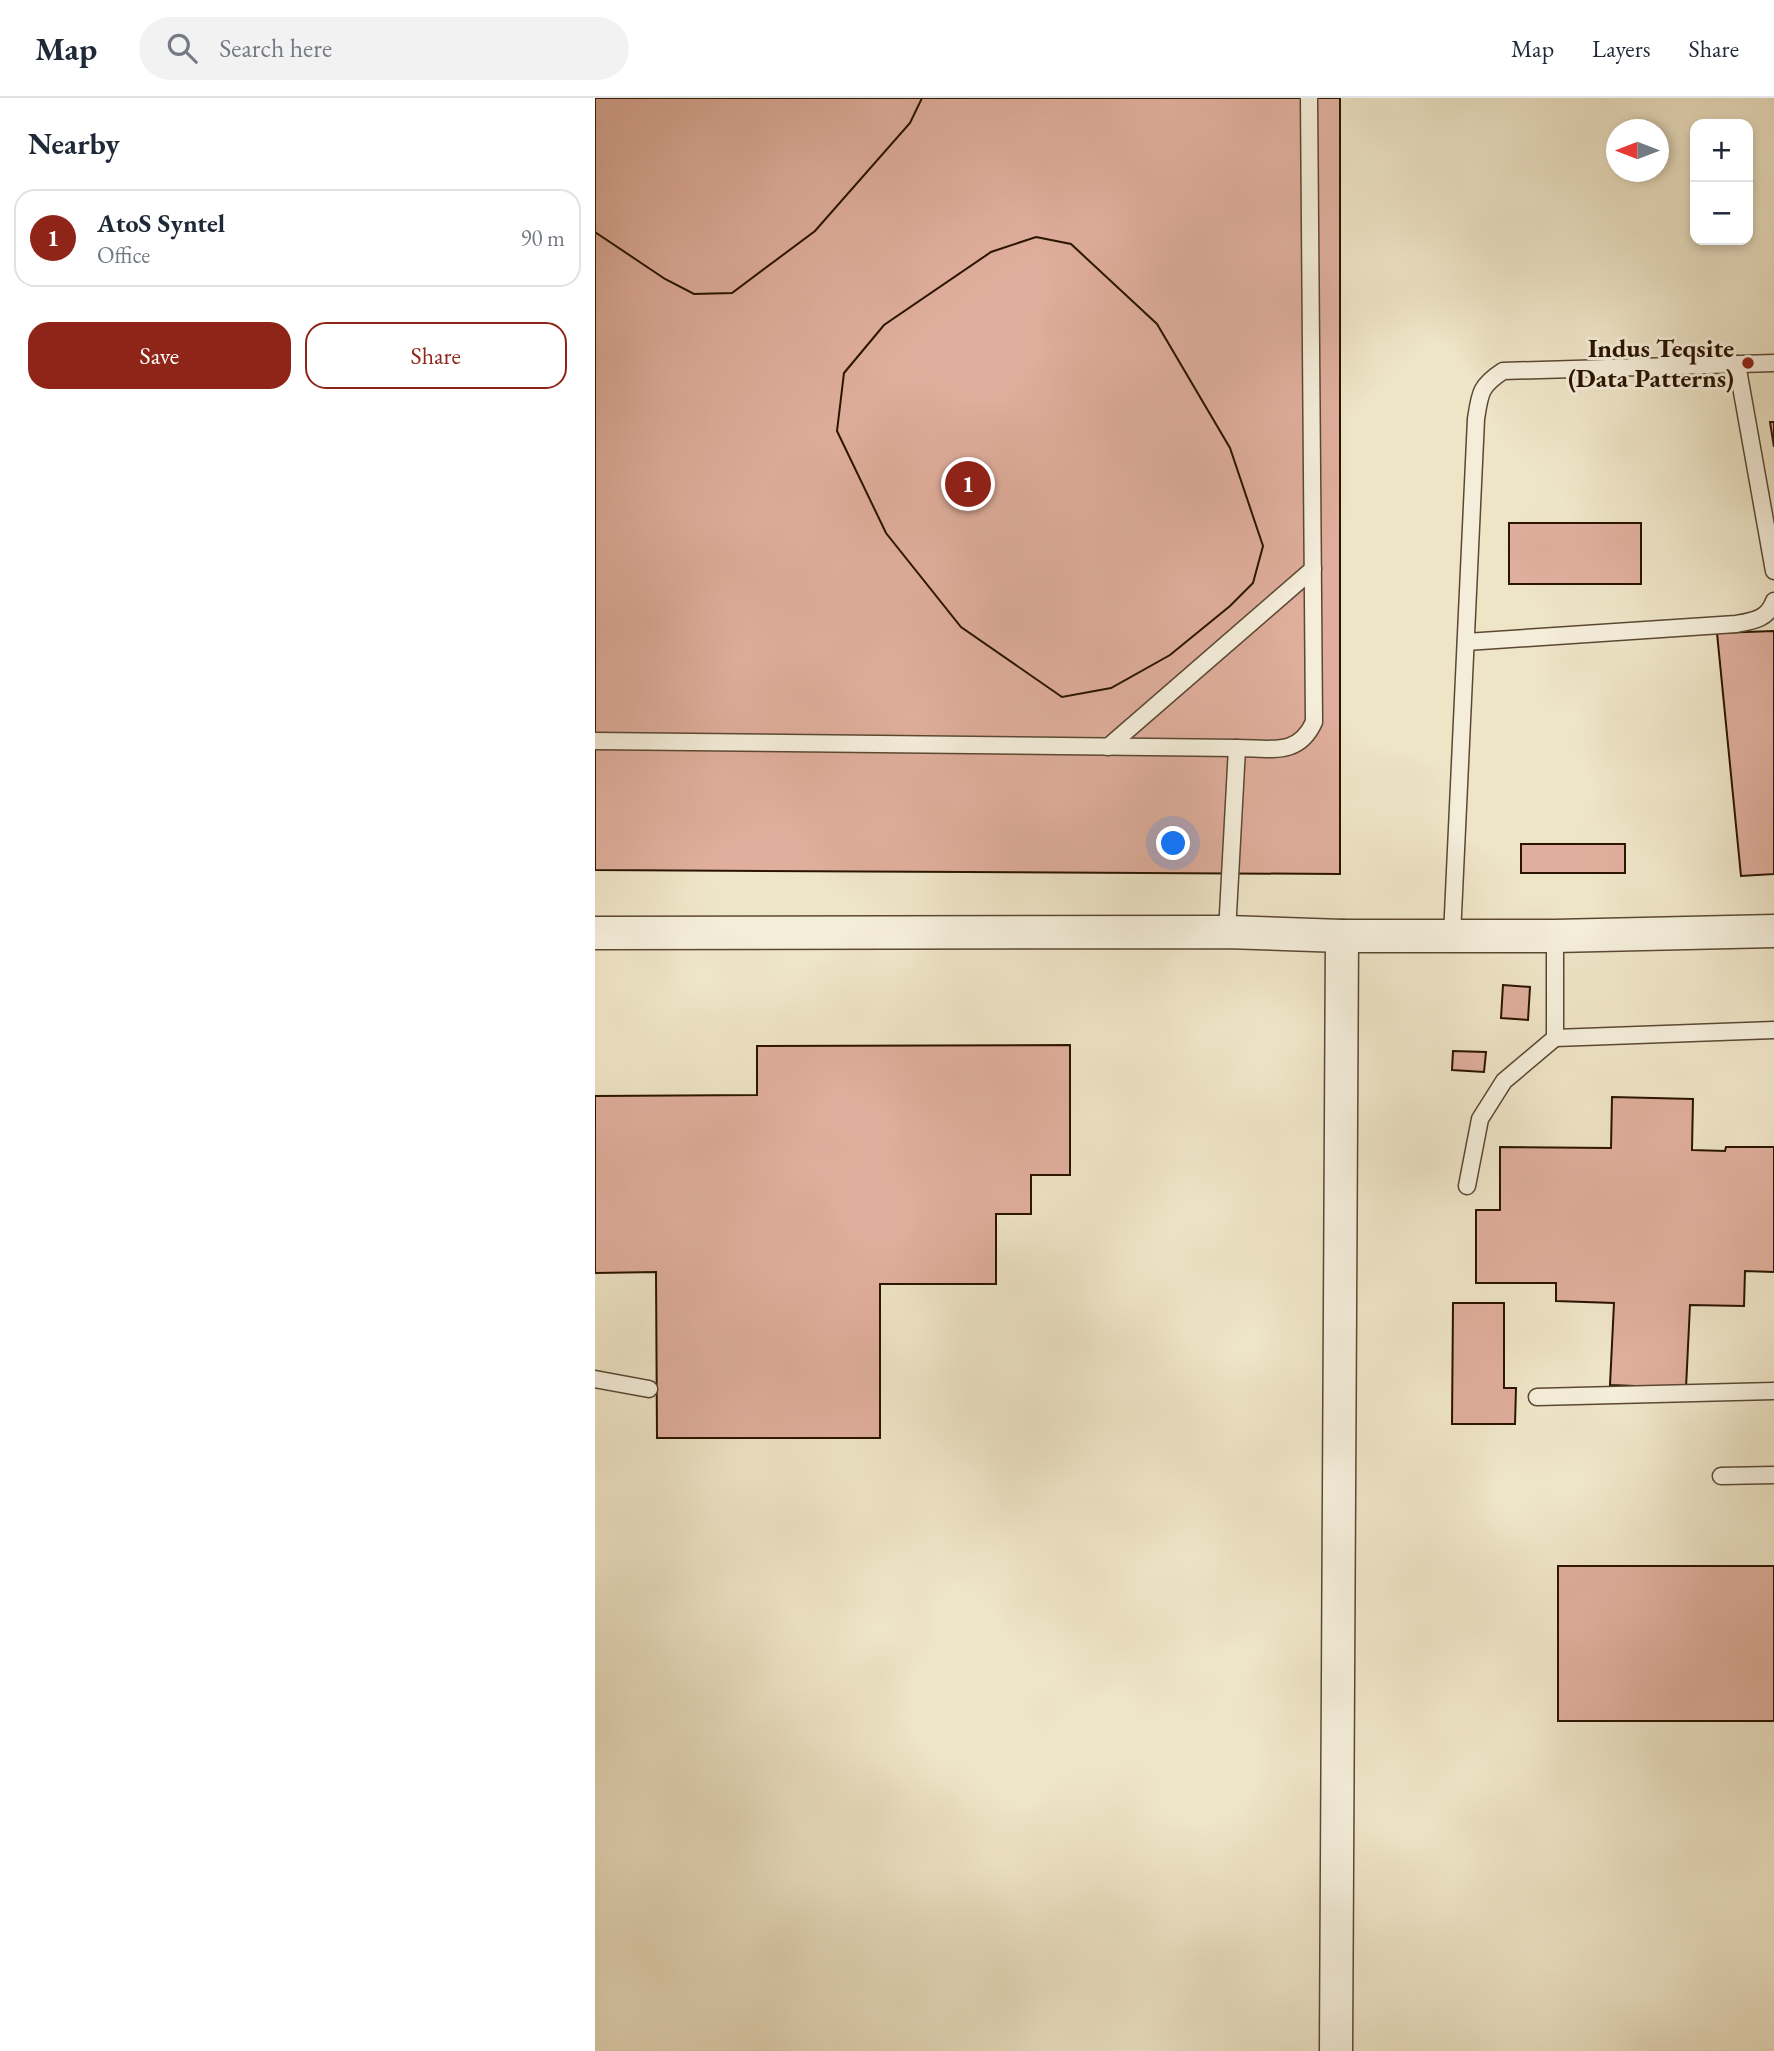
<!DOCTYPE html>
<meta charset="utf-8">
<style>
:root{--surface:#fff;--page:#f2f2f3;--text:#1f2937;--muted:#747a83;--line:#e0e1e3;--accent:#8f2418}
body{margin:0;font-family:"EB Garamond",serif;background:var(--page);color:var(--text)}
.controls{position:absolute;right:21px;top:21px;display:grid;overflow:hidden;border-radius:14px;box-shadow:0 4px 10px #0003}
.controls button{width:63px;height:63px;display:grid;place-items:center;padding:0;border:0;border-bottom:2px solid var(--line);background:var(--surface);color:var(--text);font:35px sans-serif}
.compass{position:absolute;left:1011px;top:21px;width:63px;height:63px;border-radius:50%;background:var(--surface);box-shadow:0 4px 10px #0003;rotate:270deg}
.you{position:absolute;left:579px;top:746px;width:24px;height:24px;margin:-18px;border:5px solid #fff;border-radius:50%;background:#1a73e8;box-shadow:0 0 0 10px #1a73e833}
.badge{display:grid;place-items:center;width:46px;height:46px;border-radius:50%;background:var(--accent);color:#fff;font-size:23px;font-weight:700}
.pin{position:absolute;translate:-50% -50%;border:4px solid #fff;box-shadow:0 2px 7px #0006}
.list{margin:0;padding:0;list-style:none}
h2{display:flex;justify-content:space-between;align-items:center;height:91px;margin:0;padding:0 28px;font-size:30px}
h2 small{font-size:23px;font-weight:400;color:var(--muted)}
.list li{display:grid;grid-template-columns:46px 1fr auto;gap:21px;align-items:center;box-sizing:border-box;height:98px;margin:0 14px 14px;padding:0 14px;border:2px solid var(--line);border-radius:21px}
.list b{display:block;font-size:26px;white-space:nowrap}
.list p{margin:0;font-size:23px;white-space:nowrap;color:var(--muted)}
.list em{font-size:23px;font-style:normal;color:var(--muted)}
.actions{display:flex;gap:14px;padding:21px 28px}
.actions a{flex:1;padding:16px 0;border:2px solid var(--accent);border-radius:21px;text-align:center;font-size:24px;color:var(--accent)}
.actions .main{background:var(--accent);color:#fff}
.icon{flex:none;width:38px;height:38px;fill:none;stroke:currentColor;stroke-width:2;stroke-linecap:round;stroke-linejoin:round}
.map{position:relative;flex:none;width:1179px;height:1953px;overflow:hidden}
header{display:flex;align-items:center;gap:42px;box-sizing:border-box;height:98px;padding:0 35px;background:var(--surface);border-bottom:2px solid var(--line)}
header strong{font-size:33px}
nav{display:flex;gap:38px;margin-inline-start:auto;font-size:24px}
.search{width:490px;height:63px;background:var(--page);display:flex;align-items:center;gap:18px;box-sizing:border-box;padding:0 24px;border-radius:38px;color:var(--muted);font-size:26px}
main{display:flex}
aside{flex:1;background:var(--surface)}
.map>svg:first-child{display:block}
.building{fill:#dfae9c;stroke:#2a1400;stroke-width:2}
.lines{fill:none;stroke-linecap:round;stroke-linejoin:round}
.lane-casing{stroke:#5b4832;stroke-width:19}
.street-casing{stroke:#5b4832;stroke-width:35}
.lane{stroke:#f4edda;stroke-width:16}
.street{stroke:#f4edda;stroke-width:32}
.poi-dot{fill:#8f2418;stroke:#f4edda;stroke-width:2.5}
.labels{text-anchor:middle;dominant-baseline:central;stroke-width:6;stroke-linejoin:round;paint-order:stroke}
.poi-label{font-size:26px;font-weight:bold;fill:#2a1400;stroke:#f4edda;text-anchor:end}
</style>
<header>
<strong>Map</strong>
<div class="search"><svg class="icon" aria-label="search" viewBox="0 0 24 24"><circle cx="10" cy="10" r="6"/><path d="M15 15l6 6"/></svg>Search here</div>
<nav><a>Map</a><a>Layers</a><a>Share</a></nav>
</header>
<main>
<aside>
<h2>Nearby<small></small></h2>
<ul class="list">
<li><span class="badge">1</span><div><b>AtoS Syntel</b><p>Office</p></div><em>90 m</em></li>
</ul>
<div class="actions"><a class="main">Save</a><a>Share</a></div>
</aside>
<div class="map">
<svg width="1179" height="1953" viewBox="0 0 1179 1953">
<rect width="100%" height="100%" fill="#eee4c6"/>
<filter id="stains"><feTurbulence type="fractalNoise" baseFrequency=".00286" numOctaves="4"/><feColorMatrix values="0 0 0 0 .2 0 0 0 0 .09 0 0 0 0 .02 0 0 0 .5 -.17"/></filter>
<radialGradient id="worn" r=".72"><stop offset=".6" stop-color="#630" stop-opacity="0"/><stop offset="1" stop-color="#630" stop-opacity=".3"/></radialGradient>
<!-- building -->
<g class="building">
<path d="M0,0H745V776L0,772Z"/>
<path d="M0,0H327L315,25L220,133L137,195L99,196L70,181L0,134Z"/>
<path d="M441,139L476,146L562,226L635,350L668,448L658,485L635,508L575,557L516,590L467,599L366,529L291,435L242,333L249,275L289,227L396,154Z"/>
<path d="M1175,324H1179V349Z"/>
<rect x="914" y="425" width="132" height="61"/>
<path d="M1179,533V776L1146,778L1122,535Z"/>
<rect x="926" y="746" width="104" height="29"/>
<path d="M908,887L935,889L933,922L906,920Z"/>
<path d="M475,947V1077H436V1116H401V1186H285V1340H62L61,1174L0,1175V998L162,997V948Z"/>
<path d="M858,953L891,954L889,974L857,972Z"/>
<path d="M1017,999L1098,1001L1097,1052L1130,1053L1131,1049H1179V1174L1150,1173L1149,1208L1095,1207L1091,1290L1015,1287L1019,1205L961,1203V1185H881V1112H905V1049L1016,1050Z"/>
<path d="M858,1205H909V1290H921L920,1326H857Z"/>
<rect x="963" y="1468" width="216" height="155"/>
</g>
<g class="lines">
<!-- lane casing -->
<g class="lane-casing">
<g id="lane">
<path d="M1142,266L1179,473"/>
<path d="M871,544L1141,526C1158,523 1173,521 1179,503"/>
<path d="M0,643L642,650C676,650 703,659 719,624L714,0"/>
<path d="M513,649L718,471"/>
<path d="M632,834L642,650"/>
<path d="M857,838L881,321C885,295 885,288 908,273L1179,265"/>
<path d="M960,838V940L1179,932"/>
<path d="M872,1088L885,1021L909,983L960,940"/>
<path d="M0,1281L54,1291"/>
<path d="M942,1299L1179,1293"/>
<path d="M1126,1378L1179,1377"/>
</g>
</g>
<!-- street casing -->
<g class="street-casing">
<g id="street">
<path d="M0,835L632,834L747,838H960L1179,833"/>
<path d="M741,1953L747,838"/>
</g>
</g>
<!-- lane -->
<use href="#lane" class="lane"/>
<!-- street -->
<use href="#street" class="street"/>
</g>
<!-- markers -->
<circle class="poi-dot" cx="1153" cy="265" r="7"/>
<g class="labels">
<!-- poi labels -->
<g class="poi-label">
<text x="1139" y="250">Indus Teqsite<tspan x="1139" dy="30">(Data Patterns)</tspan></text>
</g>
</g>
<rect width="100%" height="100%" filter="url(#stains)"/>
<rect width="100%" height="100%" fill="url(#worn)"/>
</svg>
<div class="controls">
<button>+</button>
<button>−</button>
</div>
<svg class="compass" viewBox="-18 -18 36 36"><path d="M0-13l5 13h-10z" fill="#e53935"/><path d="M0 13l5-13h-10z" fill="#747a83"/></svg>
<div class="you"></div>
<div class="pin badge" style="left:373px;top:386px">1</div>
</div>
</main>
